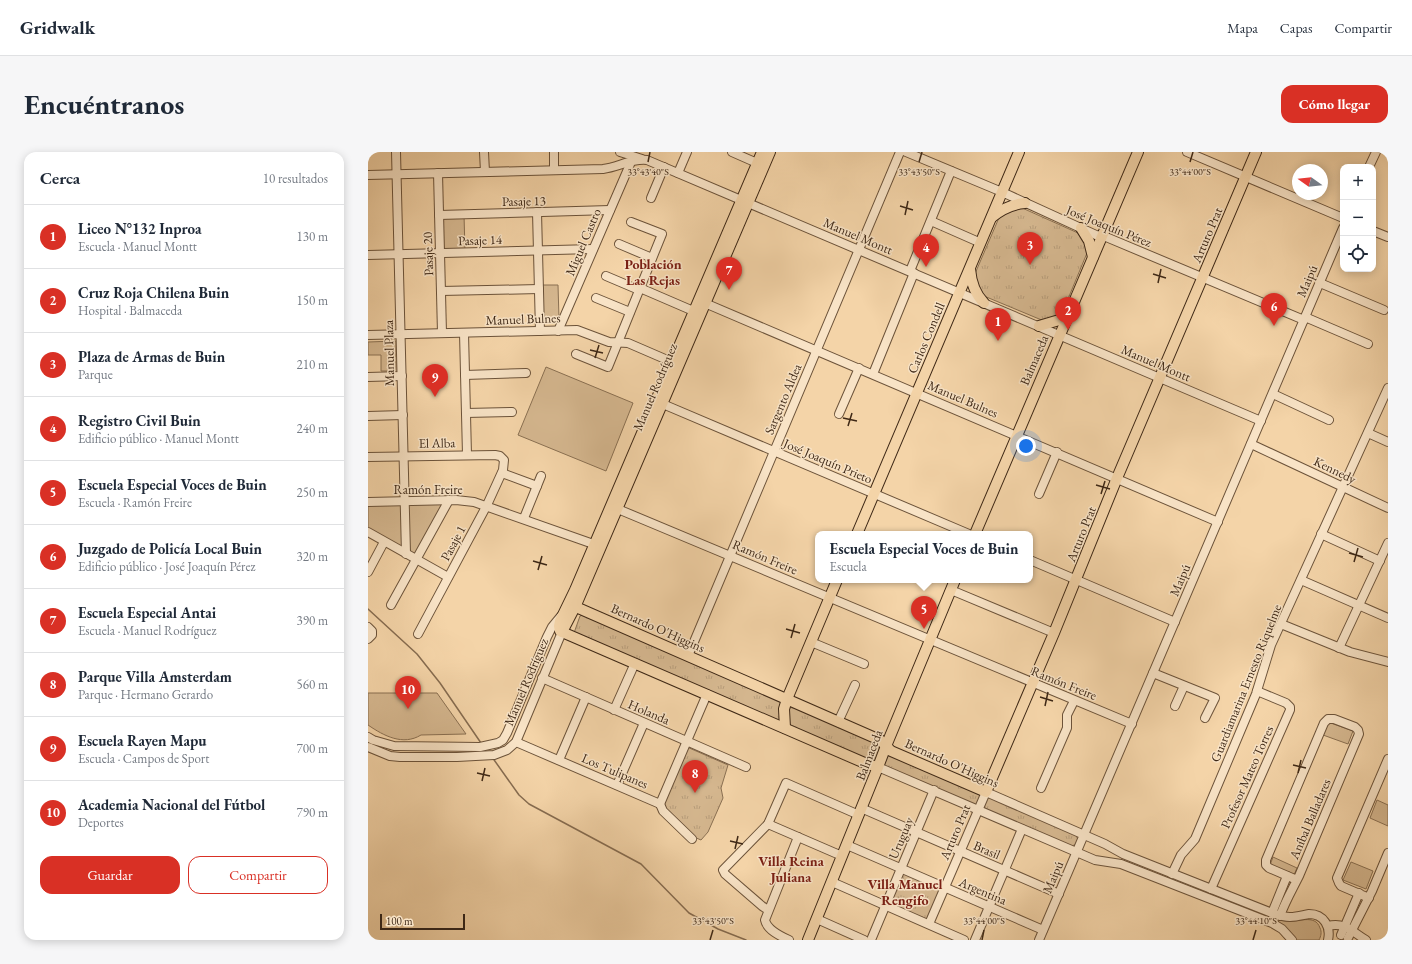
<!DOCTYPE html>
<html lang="es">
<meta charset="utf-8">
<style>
:root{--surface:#fff;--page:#f6f6f7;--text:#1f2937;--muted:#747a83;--line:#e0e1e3;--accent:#d93025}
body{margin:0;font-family:"EB Garamond",serif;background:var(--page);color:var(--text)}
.controls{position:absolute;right:12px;top:12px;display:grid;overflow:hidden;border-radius:8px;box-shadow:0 2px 10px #0003}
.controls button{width:36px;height:36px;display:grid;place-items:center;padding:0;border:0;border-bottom:1px solid var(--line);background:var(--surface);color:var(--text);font:20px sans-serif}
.compass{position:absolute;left:924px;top:12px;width:36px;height:36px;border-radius:50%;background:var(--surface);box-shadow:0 2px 10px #0003;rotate:285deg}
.scale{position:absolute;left:12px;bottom:10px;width:85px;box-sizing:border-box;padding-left:4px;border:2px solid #3e2816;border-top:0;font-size:11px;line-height:14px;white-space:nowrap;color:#3e2816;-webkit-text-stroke:3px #f8e3c6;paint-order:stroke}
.you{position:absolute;left:658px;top:294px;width:14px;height:14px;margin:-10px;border:3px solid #fff;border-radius:50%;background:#1a73e8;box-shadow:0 0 0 6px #1a73e833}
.badge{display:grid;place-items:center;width:26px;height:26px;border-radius:50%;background:var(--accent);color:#fff;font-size:13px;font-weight:700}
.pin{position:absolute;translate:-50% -33px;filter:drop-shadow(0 1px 2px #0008)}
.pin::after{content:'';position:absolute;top:21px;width:14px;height:12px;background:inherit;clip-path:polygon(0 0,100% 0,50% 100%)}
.popup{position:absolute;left:447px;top:379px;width:218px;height:52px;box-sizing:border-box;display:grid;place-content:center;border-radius:8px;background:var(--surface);filter:drop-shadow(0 1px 3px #0005);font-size:13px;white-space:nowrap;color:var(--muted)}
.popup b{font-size:15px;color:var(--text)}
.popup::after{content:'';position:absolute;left:50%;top:100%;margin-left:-8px;border:8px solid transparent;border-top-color:var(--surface)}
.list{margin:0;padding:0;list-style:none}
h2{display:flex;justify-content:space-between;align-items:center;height:52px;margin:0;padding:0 16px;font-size:17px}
h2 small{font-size:13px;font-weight:400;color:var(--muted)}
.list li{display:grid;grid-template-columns:26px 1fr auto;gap:12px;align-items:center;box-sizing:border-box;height:64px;padding:0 16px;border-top:1px solid var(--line)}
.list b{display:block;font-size:15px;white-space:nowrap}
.list p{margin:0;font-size:13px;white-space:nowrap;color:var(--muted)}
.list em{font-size:13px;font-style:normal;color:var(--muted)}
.actions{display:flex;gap:8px;padding:12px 16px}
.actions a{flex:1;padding:9px 0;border:1px solid var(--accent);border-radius:12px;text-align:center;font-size:14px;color:var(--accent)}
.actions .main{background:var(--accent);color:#fff}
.icon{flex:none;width:22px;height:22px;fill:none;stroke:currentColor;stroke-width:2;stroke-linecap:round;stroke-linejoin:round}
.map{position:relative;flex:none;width:1020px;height:788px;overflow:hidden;border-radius:12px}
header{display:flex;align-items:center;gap:24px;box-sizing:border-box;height:56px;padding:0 20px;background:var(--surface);border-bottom:1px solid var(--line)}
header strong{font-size:19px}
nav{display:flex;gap:22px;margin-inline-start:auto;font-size:14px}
.intro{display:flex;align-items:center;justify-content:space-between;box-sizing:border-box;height:96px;padding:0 24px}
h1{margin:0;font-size:28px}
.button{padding:10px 18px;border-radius:12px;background:var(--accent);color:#fff;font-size:14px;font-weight:700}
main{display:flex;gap:24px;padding:0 24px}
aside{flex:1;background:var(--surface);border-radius:12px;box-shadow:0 2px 10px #0003}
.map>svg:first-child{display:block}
.green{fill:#d5b78f;stroke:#8a7052}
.park{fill:url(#park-tufts);stroke:#8a7052}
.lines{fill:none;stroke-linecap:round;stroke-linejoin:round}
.stream{stroke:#866c50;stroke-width:1.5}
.minor-casing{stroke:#6c533a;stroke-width:10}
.major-casing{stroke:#3e2816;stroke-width:12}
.minor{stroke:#f8e3c6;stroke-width:8}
.major{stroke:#f4d4a8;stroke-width:10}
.ticks{fill:none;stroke:#3e2816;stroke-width:1.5}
.labels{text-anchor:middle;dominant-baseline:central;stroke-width:3;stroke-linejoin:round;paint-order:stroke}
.street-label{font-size:13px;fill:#3e2816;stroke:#f8e3c6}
.neighbourhood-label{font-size:14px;font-weight:bold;fill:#7a1f14;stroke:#f8e3c6}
.ticks-label{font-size:10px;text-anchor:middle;fill:#3e2816;stroke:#f8e3c6;stroke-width:3;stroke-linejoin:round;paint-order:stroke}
</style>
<header>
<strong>Gridwalk</strong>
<nav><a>Mapa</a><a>Capas</a><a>Compartir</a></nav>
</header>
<div class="intro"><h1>Encuéntranos</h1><a class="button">Cómo llegar</a></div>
<main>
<aside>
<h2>Cerca<small>10 resultados</small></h2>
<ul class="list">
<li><span class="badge">1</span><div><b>Liceo N°132 Inproa</b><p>Escuela · Manuel Montt</p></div><em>130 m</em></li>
<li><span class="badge">2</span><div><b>Cruz Roja Chilena Buin</b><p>Hospital · Balmaceda</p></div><em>150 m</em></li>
<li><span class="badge">3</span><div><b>Plaza de Armas de Buin</b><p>Parque</p></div><em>210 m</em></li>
<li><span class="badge">4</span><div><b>Registro Civil Buin</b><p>Edificio público · Manuel Montt</p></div><em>240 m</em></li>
<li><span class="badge">5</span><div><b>Escuela Especial Voces de Buin</b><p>Escuela · Ramón Freire</p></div><em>250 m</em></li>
<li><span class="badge">6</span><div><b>Juzgado de Policía Local Buin</b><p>Edificio público · José Joaquín Pérez</p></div><em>320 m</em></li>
<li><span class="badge">7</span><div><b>Escuela Especial Antai</b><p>Escuela · Manuel Rodríguez</p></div><em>390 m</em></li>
<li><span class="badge">8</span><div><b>Parque Villa Amsterdam</b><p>Parque · Hermano Gerardo</p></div><em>560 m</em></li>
<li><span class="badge">9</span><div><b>Escuela Rayen Mapu</b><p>Escuela · Campos de Sport</p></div><em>700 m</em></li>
<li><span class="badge">10</span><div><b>Academia Nacional del Fútbol</b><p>Deportes</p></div><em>790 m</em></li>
</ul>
<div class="actions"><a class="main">Guardar</a><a>Compartir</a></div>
</aside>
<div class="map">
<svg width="1020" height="788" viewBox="0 0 1020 788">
<defs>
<pattern id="park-tufts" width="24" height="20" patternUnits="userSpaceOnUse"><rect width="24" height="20" fill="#d5b78f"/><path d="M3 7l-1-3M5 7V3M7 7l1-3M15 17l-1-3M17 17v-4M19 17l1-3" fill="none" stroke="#b89d7b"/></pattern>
</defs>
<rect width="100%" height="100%" fill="#f4d4a8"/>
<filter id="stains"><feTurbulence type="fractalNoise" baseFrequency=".005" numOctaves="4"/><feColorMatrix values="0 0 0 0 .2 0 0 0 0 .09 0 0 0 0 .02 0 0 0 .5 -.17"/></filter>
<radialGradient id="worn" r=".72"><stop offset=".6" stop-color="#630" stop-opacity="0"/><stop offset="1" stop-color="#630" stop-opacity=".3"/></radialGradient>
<!-- green -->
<g class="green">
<path d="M96,63L97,99H75L74,64Z"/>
<path d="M174,133H190L191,167L174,168Z"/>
<path d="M28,189V219H13V203H0V190Z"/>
<path d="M178,215L265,251L238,319L150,283Z"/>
<path d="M38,351L76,352L47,405L40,401Z"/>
<path d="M33,352L35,398L0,379V353Z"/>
<path d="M0,541H69L98,582L53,583C35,594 16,584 0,573Z"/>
<path d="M960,570L985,579L980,592L955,583Z"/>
<path d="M1009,648L1020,653V674L1002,666Z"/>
<path d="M905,705L929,716L926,723L902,713Z"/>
<path d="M983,710L1005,719L998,737L975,728Z"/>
<path d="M826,733L908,767C911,768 915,769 918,769C929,771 947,761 952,776C954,780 953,784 951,788H928L912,771L825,735Z"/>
</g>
<!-- park -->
<g class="park">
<path d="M652,55L710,81C716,84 719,95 719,101L695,159L692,164L676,169L616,144L606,124L633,61Z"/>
<path d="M215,463L504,589L524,603L708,683L710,688L707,693L702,694L416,573L206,481L212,464Z"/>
<path d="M319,595L360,613L353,636L355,646L340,680L333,688L326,685L296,658L295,653Z"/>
<path d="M535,721L572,737L559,769L522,753Z"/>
</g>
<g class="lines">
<!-- stream -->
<g class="stream">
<path d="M0,457L49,502L72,531L113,591"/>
<path d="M124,605L151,643L161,652L273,712L321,761L350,777L378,788"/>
</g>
<!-- minor casing -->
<g class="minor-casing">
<g id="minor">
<path d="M28,0L38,402"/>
<path d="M116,0L117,20"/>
<path d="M186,0V18"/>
<path d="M252,0L274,7"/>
<path d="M364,0L389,11"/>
<path d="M538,0L634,40L728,83L738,85L936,168"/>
<path d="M819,0L975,66"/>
<path d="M1001,15L1008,0"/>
<path d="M70,21L74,181"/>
<path d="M310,21L319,0"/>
<path d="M0,23L235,17C250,15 265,6 279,8L893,269"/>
<path d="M283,46L296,15"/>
<path d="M169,60L172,179"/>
<path d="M71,63L242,58"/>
<path d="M563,69L613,91"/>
<path d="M1005,79L1020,85"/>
<path d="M251,92L284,106"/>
<path d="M0,103L225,97"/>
<path d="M542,119L583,19"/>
<path d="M238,124L271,138"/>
<path d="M952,131L1016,158"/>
<path d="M272,136L330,161"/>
<path d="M73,139L171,137"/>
<path d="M228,146L262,160"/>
<path d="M332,149L850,370"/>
<path d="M937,165L1000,192"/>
<path d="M190,179L263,10"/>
<path d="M96,181L99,303"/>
<path d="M0,183L209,178L241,190L260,191L304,210"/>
<path d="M208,202L240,215L294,82L263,70"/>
<path d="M505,222L546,121"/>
<path d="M97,223L158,221"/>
<path d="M0,225L34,224"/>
<path d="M905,242L961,268"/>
<path d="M290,250L601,382"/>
<path d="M98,261L144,260"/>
<path d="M471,262L491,216"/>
<path d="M0,264L35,263"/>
<path d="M1000,281L1020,290"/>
<path d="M883,292L1020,356"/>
<path d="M0,305L127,303L132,304L136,308L135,318L119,353L50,482"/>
<path d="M134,321L169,334"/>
<path d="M671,342L689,300"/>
<path d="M0,350L88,348L106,350L231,394"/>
<path d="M245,355L764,572"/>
<path d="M156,366L173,324"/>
<path d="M0,380L80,425"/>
<path d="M953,382L1012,409"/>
<path d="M662,408L807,470"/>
<path d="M0,420L16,390"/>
<path d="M933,428L1020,466"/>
<path d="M583,438L686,481"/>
<path d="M23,453L81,348"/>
<path d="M913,472L982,500L1020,510"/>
<path d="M0,475L4,479V483L0,487"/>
<path d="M443,490L496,512"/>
<path d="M971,496L1020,391"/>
<path d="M320,504L532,0"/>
<path d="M785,521L847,546L837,566"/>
<path d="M174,526L378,615"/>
<path d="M807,554L816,534"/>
<path d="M246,558L267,511"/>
<path d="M470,570L487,533"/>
<path d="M0,585L5,588L26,594L112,595L130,591L135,588L139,581L179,485L184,475L193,464"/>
<path d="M148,590L292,652"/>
<path d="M0,595L22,604L32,605H89L126,603L139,598L148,590L194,480"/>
<path d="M191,608L218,545"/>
<path d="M510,615L727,708L753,712L904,771L914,777L924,788"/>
<path d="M249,633L276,571"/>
<path d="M673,636L699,576V563L706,549"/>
<path d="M292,652L339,542"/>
<path d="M292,652L295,659L324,687"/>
<path d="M493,656L691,742"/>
<path d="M400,672L474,704"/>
<path d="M479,693L675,778"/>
<path d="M804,722L813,703L827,687L888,542L903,493L1020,236"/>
<path d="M464,730L596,788"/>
<path d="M843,737L922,558V555L918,551L889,539"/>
<path d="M1001,746L973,734L971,731L969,726L1020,607"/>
<path d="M400,758L394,754L357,722L355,718L400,672L418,631L491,663"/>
<path d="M904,761L919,724"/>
<path d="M912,764C917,750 924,738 931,724L991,582L990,578L987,575L966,567H960L956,571L898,708V713L901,716L929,728"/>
<path d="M449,767L496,788"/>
<path d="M561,772L618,640L737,692L755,702L904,761C910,763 916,765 922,765C929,765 935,763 941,762C956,762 963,775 960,788"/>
<path d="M960,774C978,770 984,780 998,788"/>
<path d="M973,783L991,741"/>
<path d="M980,786L1004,739L1020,701"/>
<path d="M421,788C412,784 399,778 397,768L430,685"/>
<path d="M503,788L566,638"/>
<path d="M607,788L654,677"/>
<path d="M671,788L975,76"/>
</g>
</g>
<!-- major casing -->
<g class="major-casing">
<g id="major">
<path d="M624,65C634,57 644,52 657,51"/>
<path d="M713,76L721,89L725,105"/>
<path d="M602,117C603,129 607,142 616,151"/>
<path d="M671,174L698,166"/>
<path d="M489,382L651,0"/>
<path d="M607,382L770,0"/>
<path d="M201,452L512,588L523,599L618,640L686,481L749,326L888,0"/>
<path d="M192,479L191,474L192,469L207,438L394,0"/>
<path d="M194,480L208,453L402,0"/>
<path d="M194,480L499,612L510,615"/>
<path d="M417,576L416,557L419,547L469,428"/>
<path d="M440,788L510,615L518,594L587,428"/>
</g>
</g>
<!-- minor -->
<use href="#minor" class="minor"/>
<!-- major -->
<use href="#major" class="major"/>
</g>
<!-- ticks -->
<path class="ticks" d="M280,10L282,0M551,10L554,0M822,10L825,0M532,54L545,58M537,63L540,49M785,122L798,126M790,131L793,117M222,198L235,201M227,206L231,193M475,266L489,269M480,274L484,261M728,333L742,337M733,342L737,329M981,401L995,405M165,409L179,413M986,410L990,396M170,418L174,404M418,477L432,481M423,486L427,472M672,545L685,549M677,554L680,540M925,613L938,616M109,621L122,624M930,621L933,608M114,629L117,616M362,689L375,692M367,697L370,684M342,788L345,778M614,788L616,778M885,788L888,778"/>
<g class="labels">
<!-- street labels -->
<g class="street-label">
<text transform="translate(156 49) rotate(-1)">Pasaje 13</text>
<text transform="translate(741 74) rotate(22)">José Joaquín Pérez</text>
<text transform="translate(839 83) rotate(-67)">Arturo Prat</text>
<text transform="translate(490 84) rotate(23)">Manuel Montt</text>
<text transform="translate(112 88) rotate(-2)">Pasaje 14</text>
<text transform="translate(215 90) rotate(-67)">Miguel Castro</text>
<text transform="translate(60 102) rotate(-92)">Pasaje 20</text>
<text transform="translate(939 129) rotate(-67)">Maipú</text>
<text transform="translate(155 167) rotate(-2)">Manuel Bulnes</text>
<text transform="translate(558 186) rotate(-67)">Carlos Condell</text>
<text transform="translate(21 201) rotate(-91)">Manuel Plaza</text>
<text transform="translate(666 208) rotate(-67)">Balmaceda</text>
<text transform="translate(788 211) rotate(23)">Manuel Montt</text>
<text transform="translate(287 235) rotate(-67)">Manuel Rodríguez</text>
<text transform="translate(415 247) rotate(-67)">Sargento Aldea</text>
<text transform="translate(595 247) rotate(23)">Manuel Bulnes</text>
<text transform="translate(69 291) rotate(-1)">El Alba</text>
<text transform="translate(460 309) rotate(23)">José Joaquín Prieto</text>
<text transform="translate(967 318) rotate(26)">Kennedy</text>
<text x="60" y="337">Ramón Freire</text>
<text transform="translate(713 382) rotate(-68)">Arturo Prat</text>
<text transform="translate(85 391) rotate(-62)">Pasaje 1</text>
<text transform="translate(397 405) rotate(23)">Ramón Freire</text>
<text transform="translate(812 428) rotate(-67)">Maipú</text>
<text transform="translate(290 476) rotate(24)">Bernardo O'Higgins</text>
<text transform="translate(158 530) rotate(-67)">Manuel Rodríguez</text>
<text transform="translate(696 531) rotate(22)">Ramón Freire</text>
<text transform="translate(878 531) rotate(-68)">Guardiamarina Ernesto Riquelme</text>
<text transform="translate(281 560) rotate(23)">Holanda</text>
<text transform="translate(501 603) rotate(-69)">Balmaceda</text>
<text transform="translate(584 611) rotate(24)">Bernardo O'Higgins</text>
<text transform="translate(247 619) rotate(23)">Los Tulipanes</text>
<text transform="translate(879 625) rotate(-66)">Profesor Mateo Torres</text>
<text transform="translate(942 667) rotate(-67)">Aníbal Balladares</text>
<text transform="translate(587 680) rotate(-67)">Arturo Prat</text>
<text transform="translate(533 686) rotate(-67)">Uruguay</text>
<text transform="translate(619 698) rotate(23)">Brasil</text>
<text transform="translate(685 725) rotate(-67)">Maipú</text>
<text transform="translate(615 739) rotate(23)">Argentina</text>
</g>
<!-- neighbourhood labels -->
<g class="neighbourhood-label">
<text x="285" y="112">Población<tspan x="285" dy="16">Las Rejas</tspan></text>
<text x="423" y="709">Villa Reina<tspan x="423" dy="16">Juliana</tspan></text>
<text x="537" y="732">Villa Manuel<tspan x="537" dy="16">Rengifo</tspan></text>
</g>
</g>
<g class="ticks-label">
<text x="280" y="23">33°43'40"S</text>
<text x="551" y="23">33°43'50"S</text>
<text x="822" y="23">33°44'00"S</text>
<text x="345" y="772">33°43'50"S</text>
<text x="616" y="772">33°44'00"S</text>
<text x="888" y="772">33°44'10"S</text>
</g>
<rect width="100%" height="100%" filter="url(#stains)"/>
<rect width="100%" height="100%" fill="url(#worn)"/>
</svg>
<div class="controls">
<button>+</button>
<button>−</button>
<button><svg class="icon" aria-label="locate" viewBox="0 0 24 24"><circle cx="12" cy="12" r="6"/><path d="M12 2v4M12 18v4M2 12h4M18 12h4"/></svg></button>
</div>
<svg class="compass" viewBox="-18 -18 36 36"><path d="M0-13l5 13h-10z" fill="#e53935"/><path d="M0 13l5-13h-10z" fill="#747a83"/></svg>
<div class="scale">100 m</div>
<div class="you"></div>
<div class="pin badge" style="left:630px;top:189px">1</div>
<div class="pin badge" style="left:700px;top:178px">2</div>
<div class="pin badge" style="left:662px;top:113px">3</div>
<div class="pin badge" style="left:558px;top:115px">4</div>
<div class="pin badge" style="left:556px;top:477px">5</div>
<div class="popup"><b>Escuela Especial Voces de Buin</b>Escuela</div>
<div class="pin badge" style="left:906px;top:174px">6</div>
<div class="pin badge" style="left:361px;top:138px">7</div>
<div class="pin badge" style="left:327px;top:641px">8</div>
<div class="pin badge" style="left:67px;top:245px">9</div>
<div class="pin badge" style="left:40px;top:557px">10</div>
</div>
</main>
